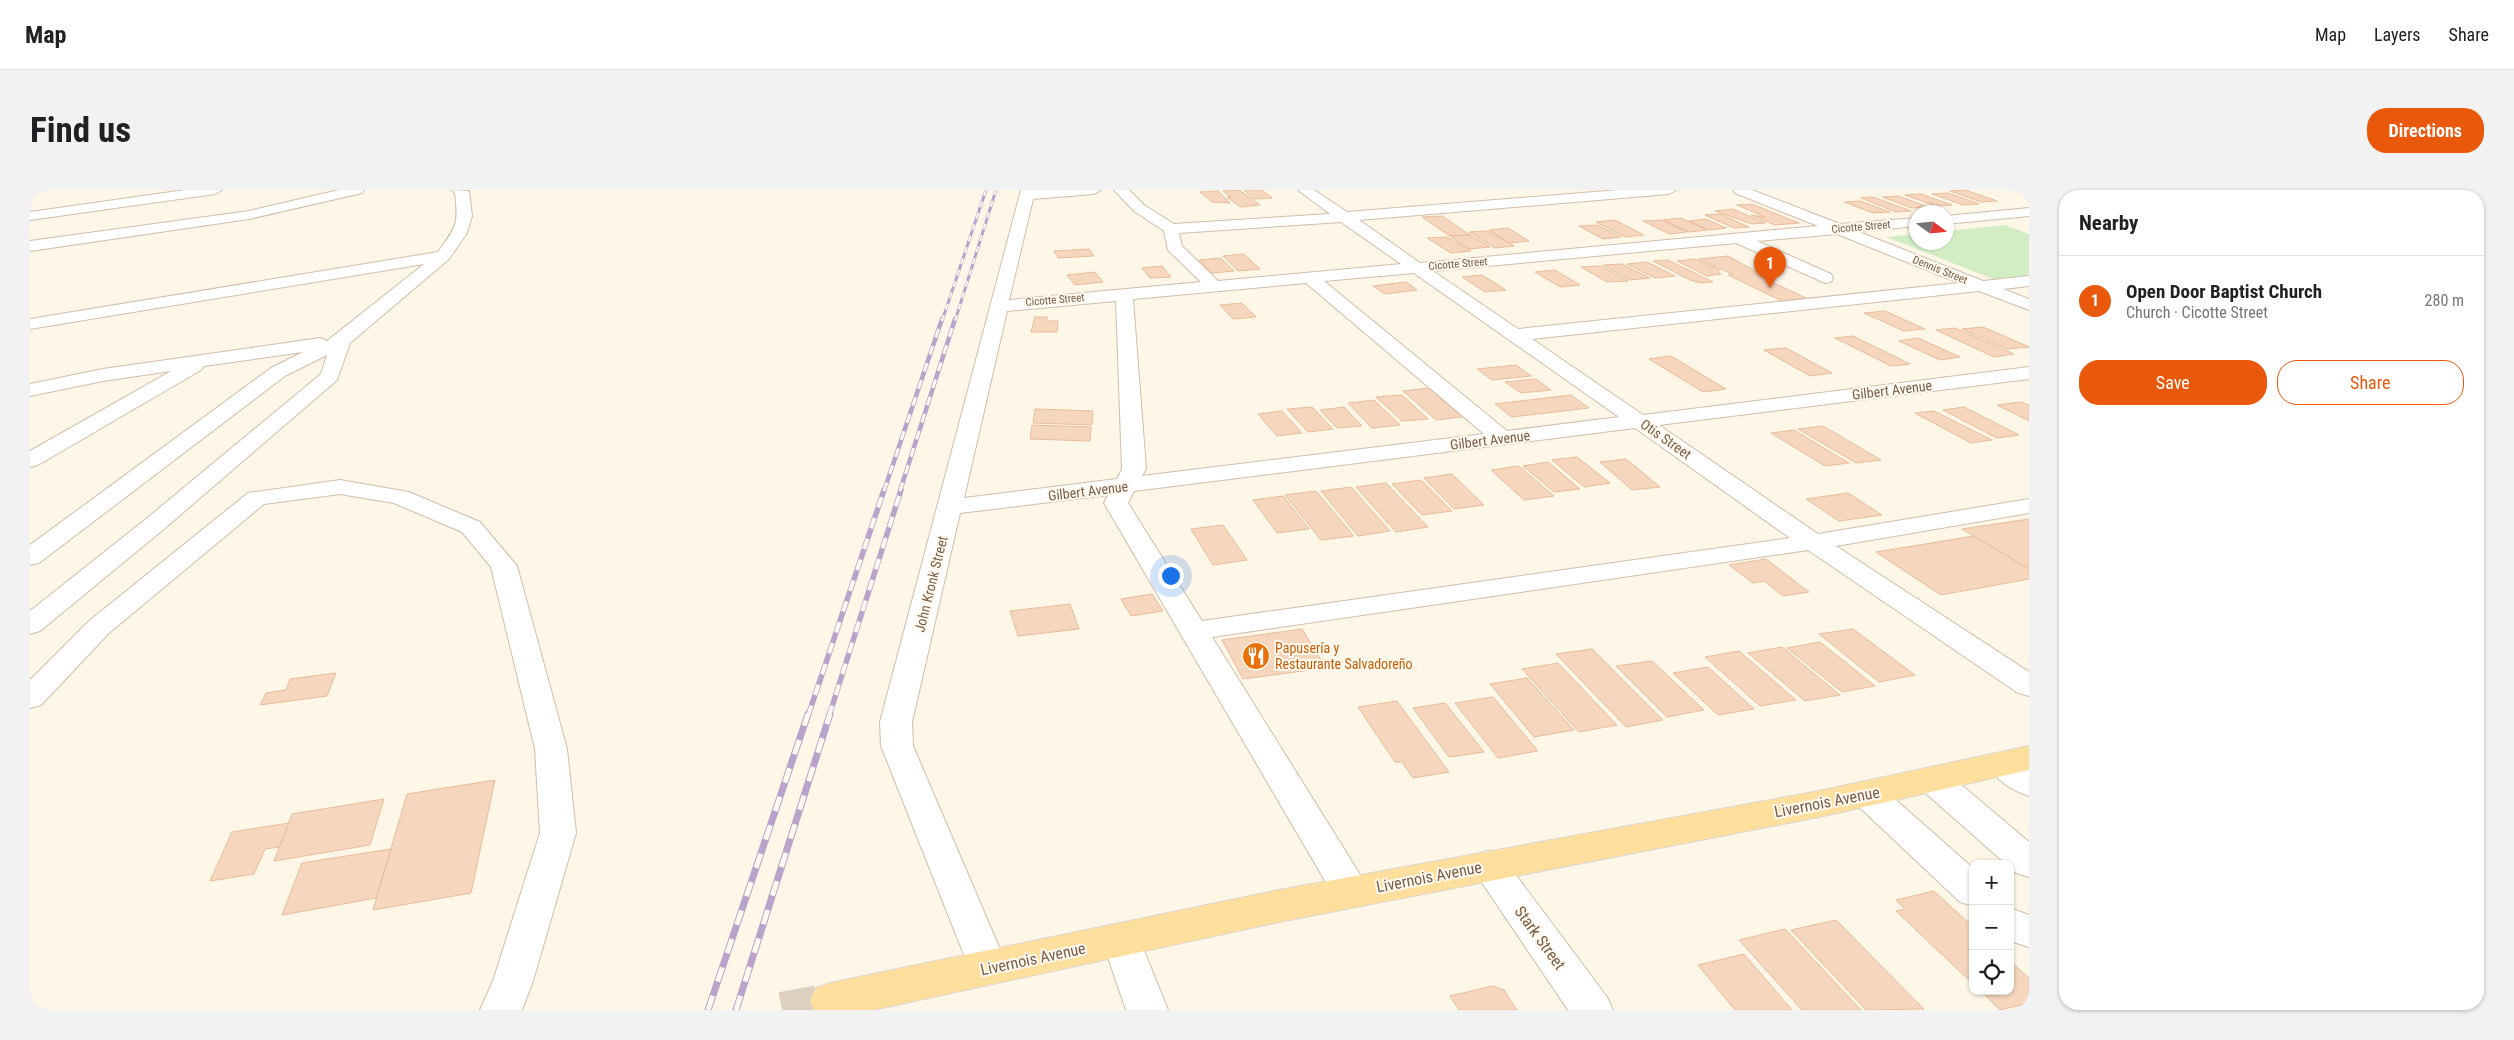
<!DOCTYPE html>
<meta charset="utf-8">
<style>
:root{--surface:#fff;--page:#f2f2f2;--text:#202124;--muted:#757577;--line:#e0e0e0;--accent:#ea580c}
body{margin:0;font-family:"Roboto Condensed",sans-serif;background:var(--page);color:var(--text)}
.controls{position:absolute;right:15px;bottom:15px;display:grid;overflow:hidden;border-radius:10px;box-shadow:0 1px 4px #0004}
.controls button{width:45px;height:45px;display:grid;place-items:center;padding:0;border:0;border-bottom:1px solid var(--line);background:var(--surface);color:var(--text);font:25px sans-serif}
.compass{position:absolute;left:1879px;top:15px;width:45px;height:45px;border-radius:50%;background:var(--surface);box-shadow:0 1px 4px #0004;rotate:105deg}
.you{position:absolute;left:1140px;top:385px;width:18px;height:18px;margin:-12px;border:4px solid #fff;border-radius:50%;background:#1a73e8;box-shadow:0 0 0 8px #1a73e833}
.badge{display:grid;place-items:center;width:32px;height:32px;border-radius:50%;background:var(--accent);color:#fff;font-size:16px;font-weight:700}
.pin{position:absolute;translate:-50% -41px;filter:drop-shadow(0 1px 2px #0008)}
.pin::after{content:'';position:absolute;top:26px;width:18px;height:15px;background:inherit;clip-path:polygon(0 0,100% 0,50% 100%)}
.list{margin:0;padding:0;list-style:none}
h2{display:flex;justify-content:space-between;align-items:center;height:65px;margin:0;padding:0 20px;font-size:21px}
h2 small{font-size:16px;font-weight:400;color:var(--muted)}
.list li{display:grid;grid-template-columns:32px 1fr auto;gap:15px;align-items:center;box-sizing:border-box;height:90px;padding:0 20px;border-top:1px solid var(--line)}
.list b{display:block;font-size:19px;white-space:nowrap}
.list p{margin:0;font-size:16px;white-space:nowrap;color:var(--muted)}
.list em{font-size:16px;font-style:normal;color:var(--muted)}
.actions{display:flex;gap:10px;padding:15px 20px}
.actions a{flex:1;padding:11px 0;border:1px solid var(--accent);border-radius:20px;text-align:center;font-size:18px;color:var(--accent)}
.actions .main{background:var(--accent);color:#fff}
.icon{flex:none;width:28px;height:28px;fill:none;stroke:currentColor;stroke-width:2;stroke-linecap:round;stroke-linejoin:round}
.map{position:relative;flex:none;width:1999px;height:820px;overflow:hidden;border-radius:20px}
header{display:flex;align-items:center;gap:30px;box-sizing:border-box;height:70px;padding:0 25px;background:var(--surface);border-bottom:1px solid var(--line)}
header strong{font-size:24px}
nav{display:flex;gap:28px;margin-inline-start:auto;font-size:18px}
.intro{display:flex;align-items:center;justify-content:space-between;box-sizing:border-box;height:120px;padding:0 30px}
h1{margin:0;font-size:35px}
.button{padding:12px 22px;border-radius:20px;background:var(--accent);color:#fff;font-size:18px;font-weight:700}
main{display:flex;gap:30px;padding:0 30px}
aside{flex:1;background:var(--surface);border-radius:20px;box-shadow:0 1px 4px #0004}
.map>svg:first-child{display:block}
.green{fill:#d2edc3}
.building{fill:#f6d6bc;stroke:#eabd9b}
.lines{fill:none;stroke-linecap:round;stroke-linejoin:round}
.major-tunnel{stroke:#ddd0bf;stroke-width:36;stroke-dasharray:36 18;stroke-linecap:butt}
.minor-casing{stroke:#d1beab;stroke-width:2}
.major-casing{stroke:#dcd5cf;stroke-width:2}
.minor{fill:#fff;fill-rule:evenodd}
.major{fill:#ffdf9d;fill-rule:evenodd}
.rail-far3-casing{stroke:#baa3ca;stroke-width:3}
.rail-far2-casing{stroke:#baa3ca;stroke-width:4.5}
.rail-far1-casing{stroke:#baa3ca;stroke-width:5.5}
.rail-casing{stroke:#baa3ca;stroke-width:7}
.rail-far3{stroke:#fff9ef;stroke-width:2;stroke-dasharray:6;stroke-linecap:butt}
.rail-far2{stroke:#fff9ef;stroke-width:3;stroke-dasharray:9;stroke-linecap:butt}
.rail-far1{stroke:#fff9ef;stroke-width:4;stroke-dasharray:11;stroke-linecap:butt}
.rail{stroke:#fff9ef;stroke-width:5;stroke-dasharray:15;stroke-linecap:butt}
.labels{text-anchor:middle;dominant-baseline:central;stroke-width:4;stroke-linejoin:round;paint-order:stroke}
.far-street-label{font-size:11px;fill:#7a5d48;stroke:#fff9ef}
.street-label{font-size:14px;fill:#7a5d48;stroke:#fff9ef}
.food-label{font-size:14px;fill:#c56008;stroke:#fff9ef;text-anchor:start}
.near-street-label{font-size:16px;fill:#7a5d48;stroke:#fff9ef}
</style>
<header>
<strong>Map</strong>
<nav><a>Map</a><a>Layers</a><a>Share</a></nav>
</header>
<div class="intro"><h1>Find us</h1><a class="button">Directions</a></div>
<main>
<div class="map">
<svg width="1999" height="820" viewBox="0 0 1999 820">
<rect width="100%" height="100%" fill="#fef6e7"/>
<!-- green -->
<path class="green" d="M1975,35L1999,44V86L1966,90L1856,47L1886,44V52H1916L1917,41Z"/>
<!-- building -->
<g class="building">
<path d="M1209,0L1230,15L1210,17L1197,7H1201L1193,1Z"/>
<path d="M1214,0H1232L1242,8L1224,9Z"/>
<path d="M1935,0L1967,11L1951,12L1920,1Z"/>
<path d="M1188,1L1200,13L1182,12L1170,2Z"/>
<path d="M1918,3L1949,14L1933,15L1902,4Z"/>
<path d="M1891,4L1922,15L1906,16L1875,5Z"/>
<path d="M1868,6L1898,17L1882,18L1852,7Z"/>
<path d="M1843,7L1881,21L1866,22L1831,8Z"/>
<path d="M1830,11L1860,22L1843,23L1814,12Z"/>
<path d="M1722,14L1769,33L1745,35L1721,25L1735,27L1707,15Z"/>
<path d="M1703,19L1735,33L1722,34L1685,21Z"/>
<path d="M1690,24L1719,37L1704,38L1675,25Z"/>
<path d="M1412,26L1440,45L1420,46L1392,27Z"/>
<path d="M1651,28L1677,40L1659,42L1633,30Z"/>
<path d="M1676,29L1696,38L1679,40L1659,31Z"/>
<path d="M1585,30L1614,45L1595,47L1566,32Z"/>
<path d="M1631,30L1657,42L1639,44L1613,31Z"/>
<path d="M1567,35L1591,47L1573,49L1549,36Z"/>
<path d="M1478,38L1499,51L1480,53L1459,40Z"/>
<path d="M1458,41L1484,56L1465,58L1439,42Z"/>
<path d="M1440,45L1460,57L1439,59L1420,46Z"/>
<path d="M1417,47L1441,61L1421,63L1397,48Z"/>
<path d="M1059,59L1064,66L1028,68L1024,61Z"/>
<path d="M1214,64L1230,79L1208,81L1193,66Z"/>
<path d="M1698,66L1729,83L1736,82L1744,86L1731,87L1778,109L1754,112L1698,85H1703L1692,79L1687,80L1691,84L1677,86L1647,71L1665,69L1682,77H1686L1669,69Z"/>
<path d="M1191,68L1204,81L1182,83L1169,70Z"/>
<path d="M1638,70L1683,92L1671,93L1660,90L1623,71Z"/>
<path d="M1617,72L1645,86L1625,88L1597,74Z"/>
<path d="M1592,74L1620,88L1600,90L1573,75Z"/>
<path d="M1132,76L1141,87L1120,88L1112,78Z"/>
<path d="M1571,76L1598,91L1577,92L1551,77Z"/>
<path d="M1525,80L1550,95L1530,97L1505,82Z"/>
<path d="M1065,82L1073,92L1045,95L1037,85Z"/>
<path d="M1452,85L1476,100L1455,102L1432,87Z"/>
<path d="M1376,92L1387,100L1355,104L1343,96Z"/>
<path d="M1212,113L1226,127L1203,129L1190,115Z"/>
<path d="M1855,121L1895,139L1874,141L1834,123Z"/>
<path d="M1005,127H1017V131H1028L1027,142H1001Z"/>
<path d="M1953,137L1999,157L1977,159L1932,139Z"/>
<path d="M1925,138L1984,164L1964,167L1906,140Z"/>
<path d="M1823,146L1880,174L1861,176L1805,148Z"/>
<path d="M1888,148L1930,167L1910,170L1869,151Z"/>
<path d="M1756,158L1802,183L1780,186L1734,160Z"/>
<path d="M1641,166L1696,199L1673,202L1619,169Z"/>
<path d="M1486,175L1501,186L1462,190L1447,179Z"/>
<path d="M1506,189L1521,200L1491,203L1475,192Z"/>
<path d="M1399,198L1432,227L1406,230L1373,201Z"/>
<path d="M1372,205L1398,229L1372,231L1346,207Z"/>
<path d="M1541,205L1559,218L1482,227L1465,214Z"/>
<path d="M1344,210L1370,235L1342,238L1318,213Z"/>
<path d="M1991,212L1999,215V231L1967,215Z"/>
<path d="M1282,217L1303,239L1278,242L1257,219Z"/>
<path d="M1314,217L1332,236L1307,238L1290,220Z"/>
<path d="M1934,217L1989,245L1967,248L1913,220Z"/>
<path d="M1005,219L1063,221L1062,235L1003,233Z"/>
<path d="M1252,221L1272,243L1247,246L1228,224Z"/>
<path d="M1904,221L1962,250L1941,253L1885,223Z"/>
<path d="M1002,235L1061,237L1060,251L1000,249Z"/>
<path d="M1793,236L1851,270L1826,273L1768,239Z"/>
<path d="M1764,240L1819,273L1795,276L1741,243Z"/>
<path d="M1547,267L1580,293L1554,297L1522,270Z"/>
<path d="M1596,269L1630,297L1602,300L1570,272Z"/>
<path d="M1518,272L1550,299L1524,302L1493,276Z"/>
<path d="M1489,276L1524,306L1494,310L1461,280Z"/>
<path d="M1422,284L1454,315L1424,319L1394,288Z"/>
<path d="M1391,290L1422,321L1392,325L1362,294Z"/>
<path d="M1356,293L1398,337L1366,342L1326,297Z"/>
<path d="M1321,297L1360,341L1328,346L1291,301Z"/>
<path d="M1286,301L1324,346L1291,350L1255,305Z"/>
<path d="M1818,303L1852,325L1809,331L1776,309Z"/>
<path d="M1253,306L1279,339L1247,343L1223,310Z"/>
<path d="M1999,329V379L1932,339Z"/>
<path d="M1193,335L1217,370L1183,375L1161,339Z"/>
<path d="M1944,346L1999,379V389L1911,405L1846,362Z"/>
<path d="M1736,369L1779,402L1753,406L1734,391L1723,393L1699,375Z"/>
<path d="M1122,404L1133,421L1101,426L1091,409Z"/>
<path d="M1040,414L1049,439L988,446L980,421Z"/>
<path d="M1272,439L1296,478L1213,489L1192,450Z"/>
<path d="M1823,439L1885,485L1849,492L1789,444Z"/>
<path d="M1790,452L1845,496L1812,502L1757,458Z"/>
<path d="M1752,457L1810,505L1775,511L1718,463Z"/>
<path d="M1562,459L1633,530L1596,537L1526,464Z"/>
<path d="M1709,461L1766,510L1730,516L1675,467Z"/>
<path d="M1622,471L1674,520L1637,527L1586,476Z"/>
<path d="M1528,473L1587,535L1549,542L1492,479Z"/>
<path d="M1678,477L1724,519L1688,525L1643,483Z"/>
<path d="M306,483L297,506L230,515L236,503L256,500L260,489Z"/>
<path d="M1497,488L1544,540L1504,547L1460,494Z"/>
<path d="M1463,507L1508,561L1468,568L1425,513Z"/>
<path d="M1367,511L1419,582L1383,588L1372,572H1365L1328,517Z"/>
<path d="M1415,513L1454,562L1419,567L1383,518Z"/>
<path d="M465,590L441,703L343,720L377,604Z"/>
<path d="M354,609L340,655L244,671L262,624Z"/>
<path d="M259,633L249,657L235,659L224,684L180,691L202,642Z"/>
<path d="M361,659L346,708L252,725L272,673Z"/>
<path d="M1904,701L1943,737V794L1866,721L1875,719L1866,710Z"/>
<path d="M1806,730L1894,819L1836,820L1761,740Z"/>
<path d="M1755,739L1831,820H1772L1709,750Z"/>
<path d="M1714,764L1762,820H1705L1668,775Z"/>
<path d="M1980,771L1999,788V813L1970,820L1951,801H1980Z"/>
<path d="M1463,796L1474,800L1487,820H1429L1420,806Z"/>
</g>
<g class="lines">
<!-- major-tunnel -->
<path class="major-tunnel" d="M752,820L800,811"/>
<!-- minor casing -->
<g class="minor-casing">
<g id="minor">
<path d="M155,0H192L185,4L0,30V22Z"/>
<path d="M309,0H334L332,3L219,29L0,61V51L219,21Z"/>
<path d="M421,0L439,1L442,26L437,43L419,69L320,153L307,190L134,339L10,441L0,444V421L116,329L291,184L297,165L255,186L9,373L0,375V355L241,178L273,162L174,176L171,180L8,275L0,277V261L141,181L73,191L0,206V194L73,179L290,148L297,151L394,74L0,139V129L408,62C426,37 429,35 425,3Z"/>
<path d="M991,0H1071L1064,4L1003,9L979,110L1171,92L1138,60L1134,41L1104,21L1084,0H1099L1114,15L1144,34L1300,24L1268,0H1284L1317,22L1589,0H1646L1639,4L1329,30L1390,73L1788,36L1705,3L1703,0H1722L1810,34L1886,28V36L1829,42L1953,91L1999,86V96L1973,99L1999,109V120L1949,101L1502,149L1613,225L1999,177V189L1629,235L1788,344L1999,309V323L1806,356L1999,482V506L1988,503L1778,360L1182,447L1334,691L1340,702L1334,713L1321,717L1308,713L1074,313L1078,305L930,323L882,532L883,556L978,778L972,790L958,795L944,790L851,556L850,532ZM1311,32L1371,74L1188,91L1152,56L1149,43ZM1807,44L1929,93L1488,139L1403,81L1706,53L1795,93L1801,92L1803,88L1801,84L1727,51ZM1384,83L1589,227L1477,241L1294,91ZM1276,93L1454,244L1112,286L1116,279L1103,109ZM1086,111L1092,279L1087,289L934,308L977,121ZM1605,238L1760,348L1172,431L1098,313L1104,301Z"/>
<path d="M1999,18V26L1916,34V26Z"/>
<path d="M310,290L379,302L450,332L487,376L537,559L546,643L503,791L492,820H450L463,791L510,643L505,559L461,377L432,342L364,313L310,304L234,314L79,443L11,515L0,518V490L59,431L218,303Z"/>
<path d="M1973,562L1985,566L1999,576V606C1982,601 1965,589 1957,574L1961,566Z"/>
<path d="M1903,578L1915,581L1999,652V687L1986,683L1980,678V674H1976L1891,599L1886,590L1891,581Z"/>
<path d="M1837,591L1849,595L1943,678V716L1930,712L1825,613L1820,604L1825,595Z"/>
<path d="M1458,661L1471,665L1577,807L1583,820H1538L1440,675L1445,665Z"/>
<path d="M1980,718L1999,725V757L1980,751Z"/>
<path d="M1091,733L1105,738L1138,820H1096L1072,750L1077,738Z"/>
</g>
</g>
<!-- major casing -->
<g class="major-casing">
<path id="major" d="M1999,556V580L1789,627L1249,732L843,820H784L780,811L786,798L800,793L1249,700L1789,601Z"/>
</g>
<!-- minor -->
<use href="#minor" class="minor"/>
<!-- major -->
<use href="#major" class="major"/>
<!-- rail-far3 casing -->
<g class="rail-far3-casing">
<g id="rail-far3">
<path d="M912,131L956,0"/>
<path d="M925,131L966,0"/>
</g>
</g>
<!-- rail-far2 casing -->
<g class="rail-far2-casing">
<g id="rail-far2">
<path d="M854,301L912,129"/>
<path d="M870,301L925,129"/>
</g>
</g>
<!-- rail-far1 casing -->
<g class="rail-far1-casing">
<g id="rail-far1">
<path d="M778,526L854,300"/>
<path d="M799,526L871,300"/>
</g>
</g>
<!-- rail casing -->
<g class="rail-casing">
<g id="rail">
<path d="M678,820L778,524"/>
<path d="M706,820L800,524"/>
</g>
</g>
<!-- rail-far3 -->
<use href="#rail-far3" class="rail-far3"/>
<!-- rail-far2 -->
<use href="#rail-far2" class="rail-far2"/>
<!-- rail-far1 -->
<use href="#rail-far1" class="rail-far1"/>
<!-- rail -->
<use href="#rail" class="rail"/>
</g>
<!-- icons -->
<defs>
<g id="restaurant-disc" transform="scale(1.4375)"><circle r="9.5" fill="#e8710a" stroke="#fff9ef"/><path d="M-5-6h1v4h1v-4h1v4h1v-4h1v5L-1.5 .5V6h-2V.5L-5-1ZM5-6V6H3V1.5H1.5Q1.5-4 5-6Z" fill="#fff"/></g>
</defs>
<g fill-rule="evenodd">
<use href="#restaurant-disc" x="1226" y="466"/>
</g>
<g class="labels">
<!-- far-street labels -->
<g class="far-street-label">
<text transform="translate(1831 37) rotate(-5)">Cicotte Street</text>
<text transform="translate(1428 74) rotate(-5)">Cicotte Street</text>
<text transform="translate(1910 80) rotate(22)">Dennis Street</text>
<text transform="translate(1025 110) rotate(-5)">Cicotte Street</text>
</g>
<!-- street labels -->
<g class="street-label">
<text transform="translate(1862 200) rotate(-7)">Gilbert Avenue</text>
<text transform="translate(1636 249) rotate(35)">Otis Street</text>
<text transform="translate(1460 250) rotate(-7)">Gilbert Avenue</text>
<text transform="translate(1058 301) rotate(-7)">Gilbert Avenue</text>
<text transform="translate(901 394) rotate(-76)">John Kronk Street</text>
</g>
<!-- food labels -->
<g class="food-label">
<text x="1245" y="458">Papusería y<tspan x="1245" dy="16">Restaurante Salvadoreño</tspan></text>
</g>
<!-- near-street labels -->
<g class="near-street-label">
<text transform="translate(1797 612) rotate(-11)">Livernois Avenue</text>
<text transform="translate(1399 687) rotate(-11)">Livernois Avenue</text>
<text transform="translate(1510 748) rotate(54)">Stark Street</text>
<text transform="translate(1003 769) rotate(-12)">Livernois Avenue</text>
</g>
</g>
</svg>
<div class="controls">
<button>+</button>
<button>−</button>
<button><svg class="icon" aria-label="locate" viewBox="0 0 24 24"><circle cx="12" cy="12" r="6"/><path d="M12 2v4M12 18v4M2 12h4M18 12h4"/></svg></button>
</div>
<svg class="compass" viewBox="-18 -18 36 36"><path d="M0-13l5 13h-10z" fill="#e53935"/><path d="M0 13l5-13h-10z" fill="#757577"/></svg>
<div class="you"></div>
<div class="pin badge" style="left:1740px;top:98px">1</div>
</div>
<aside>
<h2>Nearby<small></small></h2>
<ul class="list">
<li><span class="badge">1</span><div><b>Open Door Baptist Church</b><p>Church · Cicotte Street</p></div><em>280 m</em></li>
</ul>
<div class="actions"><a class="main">Save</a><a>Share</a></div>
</aside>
</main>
